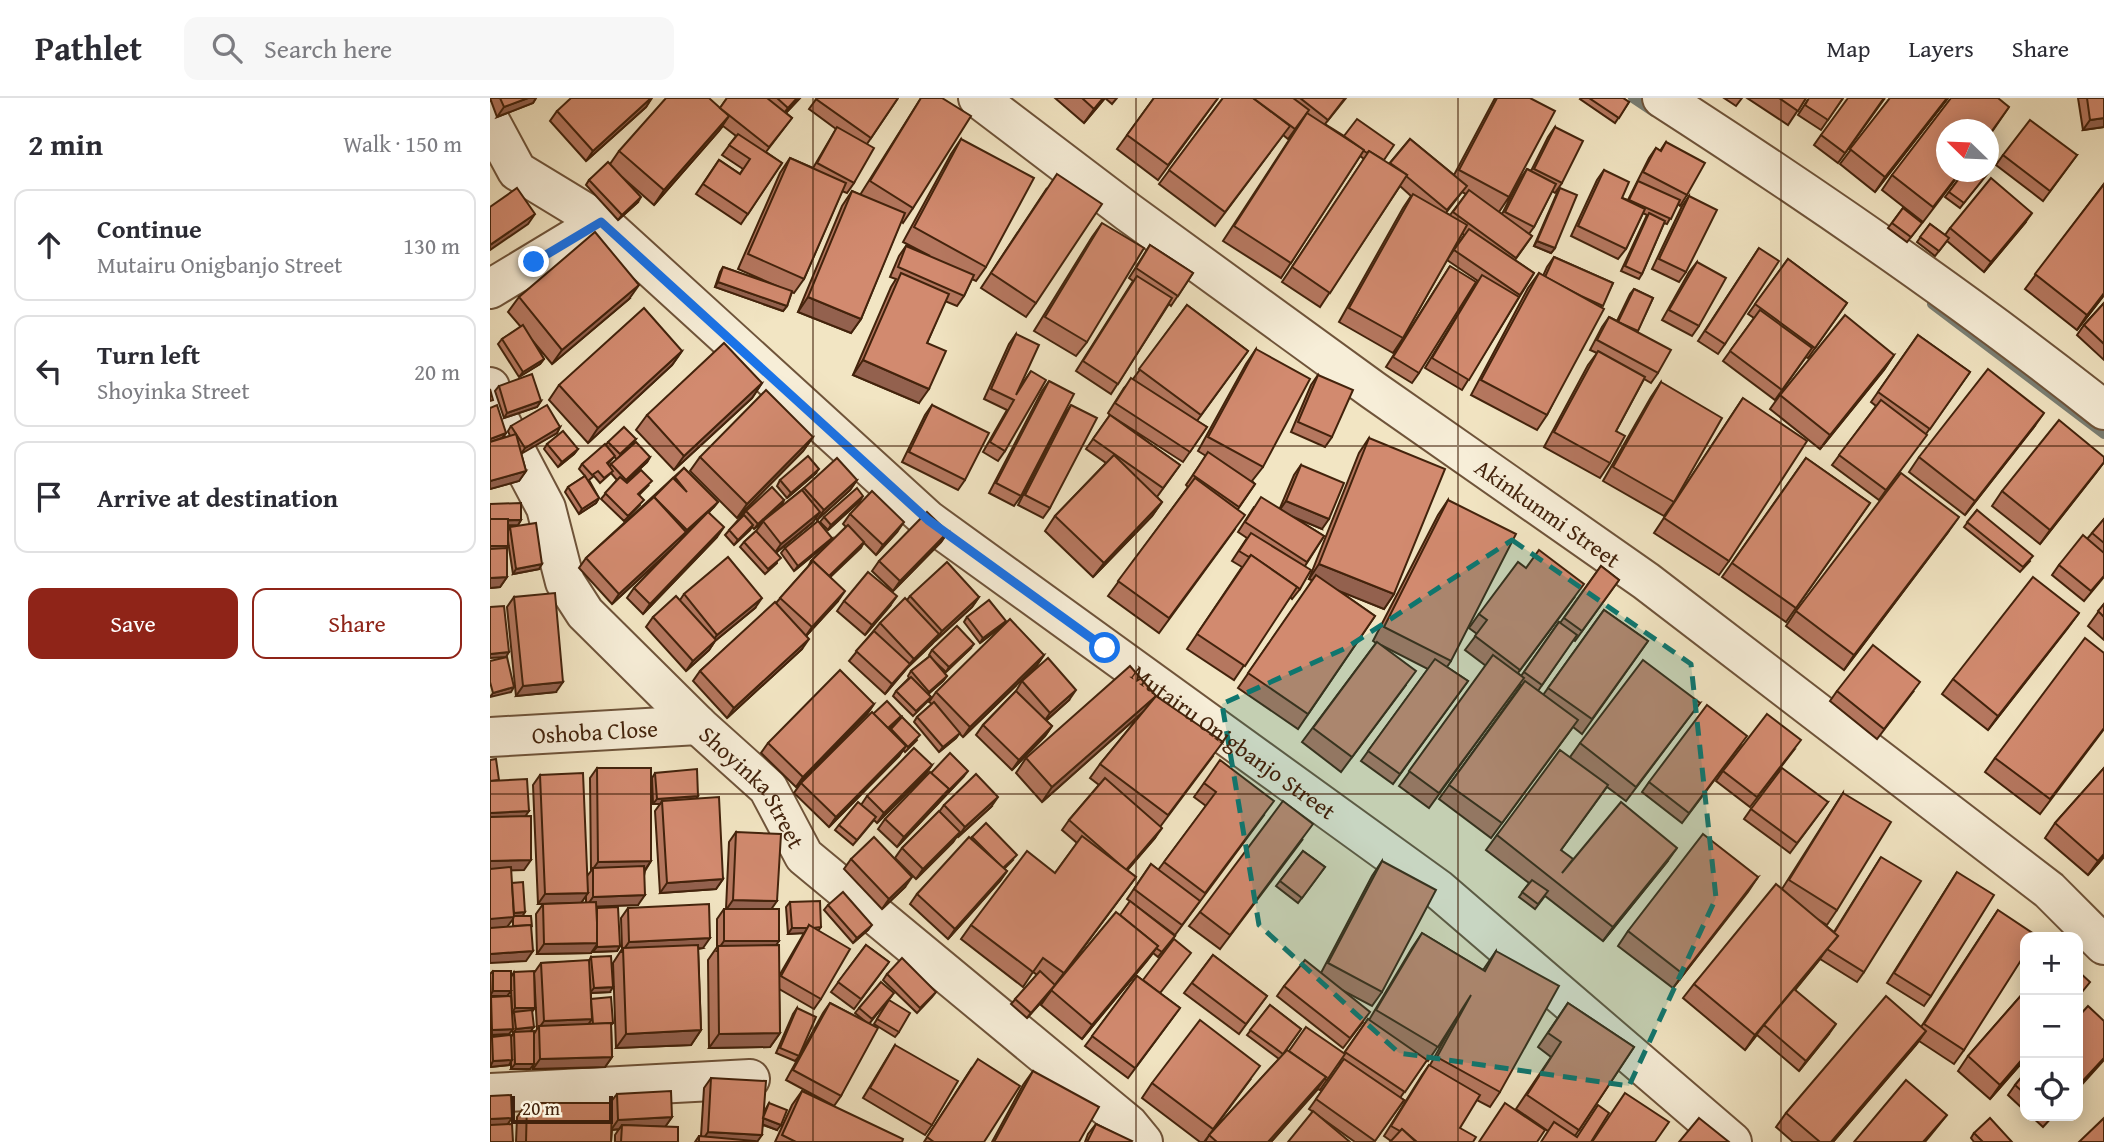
<!DOCTYPE html>
<meta charset="utf-8">
<style>
:root{--surface:#fff;--page:#f7f7f7;--text:#2b2b33;--muted:#7c7c81;--line:#e1e1e2;--accent:#8f2418}
body{margin:0;font-family:"Gentium Book Plus",serif;background:var(--page);color:var(--text)}
.controls{position:absolute;right:21px;bottom:21px;display:grid;overflow:hidden;border-radius:14px;box-shadow:0 4px 18px #0003}
.controls button{width:63px;height:63px;display:grid;place-items:center;padding:0;border:0;border-bottom:2px solid var(--line);background:var(--surface);color:var(--text);font:35px sans-serif}
.compass{position:absolute;left:1446px;top:21px;width:63px;height:63px;border-radius:50%;background:var(--surface);box-shadow:0 4px 18px #0003;rotate:293deg}
.scale{position:absolute;left:21px;bottom:18px;width:102px;box-sizing:border-box;padding-left:7px;border:4px solid #43230c;border-top:0;font-size:19px;line-height:24px;white-space:nowrap;color:#43230c;-webkit-text-stroke:5px #f7eed8;paint-order:stroke}
.stop{position:absolute;width:21px;height:21px;margin:-16px;border:5px solid #1a73e8;border-radius:50%;background:#fff}
.stop.end{background:#1a73e8;border-color:#fff;box-shadow:0 2px 7px #0008}
.list{margin:0;padding:0;list-style:none}
h2{display:flex;justify-content:space-between;align-items:center;height:91px;margin:0;padding:0 28px;font-size:30px}
h2 small{font-size:23px;font-weight:400;color:var(--muted)}
.list li{display:grid;grid-template-columns:46px 1fr auto;gap:21px;align-items:center;box-sizing:border-box;height:112px;margin:0 14px 14px;padding:0 14px;border:2px solid var(--line);border-radius:14px}
.list b{display:block;font-size:26px;white-space:nowrap}
.list p{margin:0;font-size:23px;white-space:nowrap;color:var(--muted)}
.list em{font-size:23px;font-style:normal;color:var(--muted)}
.actions{display:flex;gap:14px;padding:21px 28px}
.actions a{flex:1;padding:16px 0;border:2px solid var(--accent);border-radius:14px;text-align:center;font-size:24px;color:var(--accent)}
.actions .main{background:var(--accent);color:#fff}
.icon{flex:none;width:38px;height:38px;fill:none;stroke:currentColor;stroke-width:2;stroke-linecap:round;stroke-linejoin:round}
.map{position:relative;flex:none;width:1614px;height:1044px;overflow:hidden}
header{display:flex;align-items:center;gap:42px;box-sizing:border-box;height:98px;padding:0 35px;background:var(--surface);border-bottom:2px solid var(--line)}
header strong{font-size:33px}
nav{display:flex;gap:38px;margin-inline-start:auto;font-size:24px}
.search{width:490px;height:63px;background:var(--page);display:flex;align-items:center;gap:18px;box-sizing:border-box;padding:0 24px;border-radius:14px;color:var(--muted);font-size:26px}
main{display:flex}
aside{flex:1;background:var(--surface)}
.map>svg:first-child{display:block}
.lines{fill:none;stroke-linecap:round;stroke-linejoin:round}
.stream{stroke:#797f75;stroke-width:10}
.minor-casing{stroke:#6f543a;stroke-width:42}
.minor{stroke:#f7eed8;stroke-width:38}
.wall{fill:#b5775f;stroke:#43230c;stroke-width:2;fill-rule:evenodd}
.shaded-wall{fill:#93614e;stroke:#43230c;stroke-width:2}
.building{fill:#d28a6f;stroke:#43230c;stroke-width:2}
.route{stroke:#1a73e8;stroke-width:9}
.marked{fill:#0f766e;fill-opacity:0.2;stroke:#0f766e;stroke-width:5;stroke-dasharray:14 9;stroke-linejoin:round}
.grid{fill:none;stroke:#43230c;stroke-width:2;stroke-opacity:0.55}
.labels{text-anchor:middle;dominant-baseline:central;stroke-width:7;stroke-linejoin:round;paint-order:stroke}
.street-label{font-size:23px;fill:#43230c;stroke:#f7eed8}
</style>
<header>
<strong>Pathlet</strong>
<div class="search"><svg class="icon" aria-label="search" viewBox="0 0 24 24"><circle cx="10" cy="10" r="6"/><path d="M15 15l6 6"/></svg>Search here</div>
<nav><a>Map</a><a>Layers</a><a>Share</a></nav>
</header>
<main>
<aside>
<h2>2 min<small>Walk · 150 m</small></h2>
<ul class="list">
<li><svg class="icon" aria-label="ahead" viewBox="0 0 24 24"><path d="M12 20V5M6 11l6-6 6 6"/></svg><div><b>Continue</b><p>Mutairu Onigbanjo Street</p></div><em>130 m</em></li>
<li><svg class="icon" aria-label="left" viewBox="0 0 24 24"><path d="M17 20v-9H6M10 6l-5 5 5 5"/></svg><div><b>Turn left</b><p>Shoyinka Street</p></div><em>20 m</em></li>
<li><svg class="icon" aria-label="arrive" viewBox="0 0 24 24"><path d="M6 21V4h12l-3 4 3 4H6"/></svg><div><b>Arrive at destination</b></div></li>
</ul>
<div class="actions"><a class="main">Save</a><a>Share</a></div>
</aside>
<div class="map">
<svg width="1614" height="1044" viewBox="0 0 1614 1044">
<rect width="100%" height="100%" fill="#f2e5c3"/>
<filter id="stains"><feTurbulence type="fractalNoise" baseFrequency=".00286" numOctaves="4"/><feColorMatrix values="0 0 0 0 .2 0 0 0 0 .09 0 0 0 0 .02 0 0 0 .5 -.17"/></filter>
<radialGradient id="worn" r=".72"><stop offset=".6" stop-color="#630" stop-opacity="0"/><stop offset="1" stop-color="#630" stop-opacity=".3"/></radialGradient>
<g class="lines">
<!-- stream -->
<g class="stream">
<path d="M1143,0L1164,14"/>
<path d="M1442,206L1614,336"/>
</g>
<!-- minor casing -->
<g class="minor-casing">
<g id="minor">
<path id="s1" d="M488,0L638,114L883,292L1156,483L1559,792L1614,847"/>
<path d="M1172,0C1324,98 1472,199 1614,312"/>
<path id="s2" d="M0,23L27,73L111,124L438,422L948,791L1242,1044"/>
<path d="M0,191L111,124"/>
<path id="s3" d="M0,289L7,317L56,410L75,484L95,515L208,627L278,690L314,758L639,1027L653,1044"/>
<path id="s4" d="M0,639L208,627"/>
<path d="M0,995L260,981"/>
</g>
</g>
<!-- minor -->
<use href="#minor" class="minor"/>
</g>
<!-- wall -->
<g class="wall">
<path d="M0,0H46L43,5L7,19Z"/>
<path d="M237,0H310L296,15L302,20L276,54L292,65L251,126L206,96L229,62L250,76L253,71L232,57L246,38L233,28L164,107L132,79L148,104L128,122L96,87L99,82L120,66L129,53L230,10Z"/>
<path d="M327,0H408L377,46L364,85L357,95L352,93L314,181L304,195L302,194L297,208L293,213L225,189L230,174L233,169L289,189L248,171L290,75L300,60L323,70L346,31L319,11Z"/>
<path d="M431,0H452L423,110L413,125L411,123L371,221L361,235L308,214L352,108L362,93L370,97Z"/>
<path d="M565,0H627L622,6L615,0L594,25Z"/>
<path d="M664,0H728L668,82L627,51Z"/>
<path d="M733,0H856L835,26L899,66L920,41L964,77L1005,0H1040L1019,99L1009,114L1012,116L1030,81L1037,71L1041,73L1058,39L1065,29L1072,85L1065,95L1062,93L1044,129L1039,136L1042,138L1025,162L1044,175L972,292L935,270L988,183L957,162L974,137L972,135L913,240L903,255L849,224L913,110L921,98L910,88L830,209L792,184L874,61L870,58L791,180L733,143L814,19L798,41L793,37L725,128L669,86ZM972,94L976,96L960,117L956,115Z"/>
<path d="M1091,0H1133L1139,4L1125,25L1090,1Z"/>
<path d="M1234,0H1252L1246,8Z"/>
<path d="M1257,0H1316L1298,27Z"/>
<path d="M1319,0H1353L1331,32L1308,17Z"/>
<path d="M1395,0L1348,65L1324,47L1331,37Z"/>
<path d="M1400,0H1458L1385,94L1350,66Z"/>
<path d="M1588,0H1614V29L1593,32Z"/>
<path d="M160,2L156,9L96,63L60,23L67,13Z"/>
<path d="M1519,9L1499,38V32L1457,74H1471L1433,124L1392,92L1402,77Z"/>
<path d="M471,41L496,169L486,183L482,181L474,198L467,208L455,203L437,245L429,305L363,277L401,189L406,181L400,179L409,158L416,148L440,158L413,144L461,56Z"/>
<path d="M1176,44L1197,97L1190,108L1188,106L1177,126L1174,125L1152,176L1149,181L1131,173L1157,117L1153,115L1136,151L1128,161L1081,138L1107,82L1114,72L1132,100L1138,102L1159,60L1166,50L1170,53Z"/>
<path d="M1513,57H1587L1553,103L1506,67Z"/>
<path d="M1474,74H1498L1470,110L1455,99Z"/>
<path d="M1614,86V197L1587,232L1535,191Z"/>
<path d="M557,90L546,205L536,219L491,190Z"/>
<path d="M1070,90L1065,150L1061,155L1044,148L1067,95Z"/>
<path d="M1199,98L1196,174L1189,184L1162,171L1192,108Z"/>
<path d="M1413,110L1432,125L1417,144L1398,130Z"/>
<path d="M612,125L597,244L586,258L544,233L602,139Z"/>
<path d="M1535,125L1494,174L1457,143L1445,158L1427,144L1440,126L1455,137L1460,130Z"/>
<path d="M660,147L703,175L681,208L679,206L621,296L586,273L643,183L639,180Z"/>
<path d="M1269,150L1235,246L1228,256L1208,243Z"/>
<path d="M1064,159L1123,185L1057,317L1047,332L981,297L1038,190L1049,175L1053,178L1057,169Z"/>
<path d="M1298,161L1357,205L1318,260L1316,259L1285,302L1233,263L1264,220L1258,216Z"/>
<path d="M1207,164L1209,228L1202,238L1172,222L1199,174Z"/>
<path d="M960,168L929,275L922,285L896,269Z"/>
<path d="M1144,191L1163,200L1147,234L1168,275L1161,285L1154,281L1126,333L1120,365L1110,380L1054,349L1098,267L1107,255L1100,252L1112,229L1119,219L1127,223L1140,196Z"/>
<path d="M29,199L139,201L62,266L42,242L54,261L50,266L29,279L8,246L12,241L31,229L18,214Z"/>
<path d="M1614,205V262L1587,237L1594,227Z"/>
<path d="M697,207L758,253L707,323L717,329L693,364L620,317L690,367L667,399L672,404L662,418L603,479L555,433L565,418L616,365L596,351L620,317L618,315L634,290L643,281Z"/>
<path d="M526,236L528,292L541,273L515,353L508,363L493,354L517,312L494,301L519,246Z"/>
<path d="M1428,237L1480,274L1389,402L1342,367L1386,308L1381,304Z"/>
<path d="M766,251L773,369L762,383L765,386L748,411L745,431L669,535L618,498L698,389L696,387L716,358L708,353L756,266Z"/>
<path d="M192,253L182,267L98,345L59,302L69,287Z"/>
<path d="M1404,257L1394,272L1330,351L1280,311L1290,297Z"/>
<path d="M828,277L842,339L835,349L801,334L821,287Z"/>
<path d="M559,283L531,398L524,408L499,395L552,293Z"/>
<path d="M1171,284L1184,404L1174,418L1113,383L1161,299Z"/>
<path d="M272,285L262,300L184,372L146,332L157,317Z"/>
<path d="M9,288L51,303L47,309L14,320L5,293Z"/>
<path d="M1253,300L1239,463L1229,477L1164,435Z"/>
<path d="M442,307L475,382L468,392L412,364L435,317Z"/>
<path d="M581,307L560,410L553,420L528,407L574,317Z"/>
<path d="M0,310L16,335L13,340L20,338L18,333L21,328L70,329L67,335L31,355L36,373L29,383L0,391Z"/>
<path d="M1544,329L1475,417L1419,374L1429,359Z"/>
<path d="M323,339L313,353L247,420L200,373L210,359Z"/>
<path d="M879,340L904,496L894,511L848,492L885,518L808,631L748,590L823,482L819,481L869,355Z"/>
<path d="M146,341L142,346L127,361L124,359L118,366L120,369L121,366L160,359L157,364L136,384L137,385L158,388L149,397L150,407L134,423L111,401L127,382L121,375L110,385L104,378L99,382L109,400L106,405L89,416L75,394L78,389L95,378L89,371L92,366L116,347L118,344Z"/>
<path d="M57,346L88,351L84,356L68,369L54,351Z"/>
<path d="M1316,360L1380,405L1296,524L1232,479Z"/>
<path d="M1614,364L1550,446L1502,408L1512,393Z"/>
<path d="M811,367L832,431L802,418L834,438L815,468L810,491L802,501L800,499L744,582L697,551L752,469L742,463L757,440L748,434L764,409L790,410L804,377Z"/>
<path d="M194,370L228,404L219,414L227,439L153,516L137,500L144,490L213,420L194,437L189,444L122,506L89,470L96,460Z"/>
<path d="M325,376L297,400L287,388L290,382Z"/>
<path d="M367,382L360,392L327,422L326,420L323,424L286,455L287,465L275,476L250,449L254,444L266,433L273,424L264,431L262,429L244,447L235,437L256,413L294,402L291,408L275,422L314,390Z"/>
<path d="M958,402L961,563L957,569L978,583L903,686L871,663L938,571L893,548L916,587L851,674L812,644L886,545L883,543L948,417Z"/>
<path d="M370,403L338,432L330,424L334,419Z"/>
<path d="M0,406L31,422L28,427H18V433L20,429L49,471L23,476L18,443V448L16,450L17,479L10,489L0,490Z"/>
<path d="M1487,412L1540,463L1530,474L1474,429Z"/>
<path d="M360,416L407,434L386,457L374,445L340,479L348,503L316,538L312,551L237,620L203,583L210,573L286,505L318,469L321,463L356,429L353,426Z"/>
<path d="M1614,421V479L1594,503L1562,477L1569,467L1597,441Z"/>
<path d="M1459,433L1354,572L1296,528L1306,513Z"/>
<path d="M458,434L451,444L403,493L382,473L389,463Z"/>
<path d="M342,440L338,445L304,473L291,455L295,450Z"/>
<path d="M1111,468L1129,482L1085,543L1083,542L1048,593L1053,597L1114,512L1158,543L1092,636L1083,629L1001,740L949,701L1031,587L1029,586L939,710L909,688L996,568L975,552L987,536L979,530L989,516L1084,500L1028,575L1031,578L1069,524L1070,525Z"/>
<path d="M194,496L265,510L225,543L219,552L196,573L156,529L163,519L190,502Z"/>
<path d="M420,498L489,499L482,509L445,543L417,570L395,596L359,563L390,525L417,502Z"/>
<path d="M24,499L66,594L26,598L17,509Z"/>
<path d="M354,503L400,508L375,537L347,513Z"/>
<path d="M1614,506V542L1598,528Z"/>
<path d="M1589,515L1498,632L1452,596L1463,581Z"/>
<path d="M477,519L512,528L490,545L474,524Z"/>
<path d="M480,551L456,574L443,562L457,578L453,583L438,596L441,599L437,604L423,618L403,598L406,593L419,580L418,578L421,573L440,558L439,557L442,552Z"/>
<path d="M1614,555V631L1550,716L1495,674L1505,660Z"/>
<path d="M554,557L547,567L473,639L469,635L466,640L449,654L424,624L427,619L442,606L439,604L446,594Z"/>
<path d="M532,583L579,602L556,623L562,628L555,638L522,672L486,637L493,627L526,593Z"/>
<path d="M1347,593L1423,594L1387,641L1340,603Z"/>
<path d="M666,598L723,658L670,729L665,740L637,772L646,779L563,890L630,817L685,838L668,859L663,855L592,941L551,907L560,894L537,920L521,906L547,877L543,874L533,889L471,841L481,827L565,775L587,745L572,732L579,722L609,687L600,680L610,666L652,615L552,704L526,675L536,660Z"/>
<path d="M1210,605L1136,703L1117,689L1071,752L1076,771L1177,764L1113,843L1055,798L1045,811L1029,799L1039,785L996,752L1007,737L1080,659L1090,645Z"/>
<path d="M384,606L377,616L306,689L271,655L278,645Z"/>
<path d="M383,616L411,618L399,631L400,633L412,619L427,642L415,654L413,652L409,658L339,729L304,695L311,685Z"/>
<path d="M1250,648L1192,725L1152,694L1159,684Z"/>
<path d="M1304,652L1260,709L1226,683L1233,673Z"/>
<path d="M442,667L435,677L387,725L384,722L363,747L345,732L349,727L371,707L377,698Z"/>
<path d="M107,670L161,763L155,773L148,807L107,808L130,848L127,853L103,854V851L101,855L47,856L46,816L53,806H48L43,687L50,677L97,778L101,773L100,680ZM96,797V805H91Z"/>
<path d="M1614,670V759L1598,777L1555,740L1565,725Z"/>
<path d="M165,675L208,698L206,701L233,781L226,791L170,795L165,713L170,706H163L162,680Z"/>
<path d="M474,678L407,749L388,731L395,721Z"/>
<path d="M714,685L774,717L685,837L637,801L661,766L668,772L716,708L704,699Z"/>
<path d="M1353,695L1347,812L1337,827L1329,822L1344,834L1391,759L1374,874L1367,884L1330,861L1305,892L1339,936L1309,973L1267,937L1255,952L1193,900L1204,886L1292,791Z"/>
<path d="M1338,704L1300,755L1254,721L1261,711Z"/>
<path d="M454,707L501,709L468,739L467,738L463,744L426,781L405,760L412,750L449,714Z"/>
<path d="M246,734L282,811L289,878L314,835L298,836L296,809L300,804L331,829L328,833L331,901L324,911L289,891L290,935L280,949L219,950L218,862L227,849V821L234,811H236L239,744Z"/>
<path d="M482,739L523,762L514,771L517,773L510,783L458,841L420,806L427,796Z"/>
<path d="M813,741L730,851L699,828L710,814Z"/>
<path d="M813,753L835,769L808,805L786,788Z"/>
<path d="M361,761L415,789L392,811L354,771Z"/>
<path d="M892,763V894L882,908L854,893L873,924L853,950L787,898L794,888L831,875L882,778Z"/>
<path d="M1467,774L1441,898L1434,908L1397,885Z"/>
<path d="M1268,779L1183,890L1128,848L1138,833Z"/>
<path d="M338,807L378,832L363,845L334,812Z"/>
<path d="M138,810L213,850L208,851L211,932L201,947L126,950L123,865L132,851L131,820Z"/>
<path d="M1508,812L1474,952L1464,966L1429,943L1343,1044H1303L1286,1029L1296,1015L1431,929Z"/>
<path d="M932,835L993,872L1006,853L1010,994L1000,1009L987,1002L901,1043L894,1038L932,977L939,967H940L963,926L938,963L937,962L910,1000L914,1002L884,1044H865L819,1011L851,966L849,964L830,992L828,991L781,1044H715L719,1037L789,961L757,937L780,907L811,931L792,958L799,953L854,955L878,921L879,922L922,850Z"/>
<path d="M376,847L399,864L364,911L341,894Z"/>
<path d="M723,857L777,898L749,936L694,895Z"/>
<path d="M101,859L120,894L101,895V901L123,925L121,927L122,959L115,969L43,971V967L40,971H21V963L19,967L0,969V941L2,939H21L23,936L22,931L19,936L1,937L0,938V876L3,873L21,879L24,874L42,914L41,933L44,936L47,931L44,875L51,865L99,863ZM21,893L22,911L17,898Z"/>
<path d="M397,876L446,894L442,899L427,915L393,882Z"/>
<path d="M647,878L690,910L638,980L595,948Z"/>
<path d="M1535,893V961L1500,1001L1468,973L1478,958Z"/>
<path d="M400,900L379,926L351,998L344,1008L296,982L333,915L340,905L376,924L365,915L369,910Z"/>
<path d="M399,902L409,934L405,939L384,926Z"/>
<path d="M1078,905L1144,949L1085,1038L1058,1033L1026,1011L1061,959L1048,949Z"/>
<path d="M307,910L309,958L305,963L286,955L303,916Z"/>
<path d="M405,947L442,1027L435,1037L373,1000Z"/>
<path d="M481,971L494,1044H434Z"/>
<path d="M543,973L589,1044H502L533,987Z"/>
<path d="M1535,975V1013L1518,997L1525,987Z"/>
<path d="M221,980L274,1014L279,1005L287,1032L273,1027L267,1044H205L209,1038H211L214,990Z"/>
<path d="M760,982L714,1044H710L652,1000L662,985Z"/>
<path d="M312,993L412,1044H285L302,1007Z"/>
<path d="M127,996L182,1019L175,1029L188,1044H125V1037L129,1031L122,1032L121,1044H26L27,1019L37,1005H120Z"/>
<path d="M1541,1018H1563L1553,1029Z"/>
<path d="M606,1026L641,1044H595L598,1036Z"/>
<path d="M1484,1035L1522,1044H1484L1481,1040Z"/>
</g>
<!-- shaded-wall -->
<g class="shaded-wall">
<path d="M38,0H46L43,5L7,19L14,9Z"/>
<path d="M161,0H162L156,9L96,63L103,53Z"/>
<path d="M307,0H310L287,24L298,10Z"/>
<path d="M613,0H615L594,25L604,11Z"/>
<path d="M1457,0H1458L1385,94L1395,79Z"/>
<path d="M239,18L229,33L164,107L174,92Z"/>
<path d="M1614,20V29L1593,32L1600,22Z"/>
<path d="M151,99L148,104L128,122L132,117Z"/>
<path d="M1542,115L1535,125L1494,174L1501,164Z"/>
<path d="M45,116L38,126L0,152V147Z"/>
<path d="M1047,143L1065,150L1061,155L1044,148Z"/>
<path d="M228,184L297,208L293,213L225,189Z"/>
<path d="M149,187L139,201L62,266L72,252Z"/>
<path d="M1614,195V197L1587,232L1597,217Z"/>
<path d="M318,199L371,221L361,235L308,214Z"/>
<path d="M192,253L182,267L98,345L108,330Z"/>
<path d="M1404,257L1394,272L1330,351L1340,337Z"/>
<path d="M54,261L50,266L29,279L33,274Z"/>
<path d="M373,262L439,291L429,305L363,277Z"/>
<path d="M272,285L262,300L184,372L194,358Z"/>
<path d="M51,303L47,309L14,320L17,315Z"/>
<path d="M1554,315L1544,329L1475,417L1485,403Z"/>
<path d="M70,329L67,335L31,356L35,350Z"/>
<path d="M16,335L12,340L0,344V341Z"/>
<path d="M323,339L313,353L247,420L257,406Z"/>
<path d="M88,351L84,356L68,369L72,364Z"/>
<path d="M160,359L157,364L132,387L136,382Z"/>
<path d="M1614,364L1606,375L1550,446L1560,432Z"/>
<path d="M329,371L325,376L297,400L301,395Z"/>
<path d="M36,373L29,383L0,391V383Z"/>
<path d="M367,382L360,392L327,422L334,412Z"/>
<path d="M373,398L370,403L338,432L341,427Z"/>
<path d="M109,400L106,405L89,416L92,411Z"/>
<path d="M294,402L291,408L264,431L268,426Z"/>
<path d="M796,403L839,421L832,431L789,413Z"/>
<path d="M228,404L224,409L194,437L189,444L122,506L129,496Z"/>
<path d="M672,404L662,418L603,479L614,465Z"/>
<path d="M330,414L323,424L284,456L291,446Z"/>
<path d="M1469,419L1459,433L1354,572L1364,557Z"/>
<path d="M31,422L28,427L0,428V423Z"/>
<path d="M414,424L407,434L386,457L393,447Z"/>
<path d="M263,427L260,432L244,447L248,442Z"/>
<path d="M234,429L227,439L153,516L160,506Z"/>
<path d="M458,434L451,444L403,493L410,483Z"/>
<path d="M342,440L338,445L304,473L308,468Z"/>
<path d="M374,444L371,450L334,485L338,480Z"/>
<path d="M0,448H18L11,458H0Z"/>
<path d="M52,466L49,471L23,476L26,471Z"/>
<path d="M829,466L904,496L894,511L819,481Z"/>
<path d="M17,479L10,489L0,490V480Z"/>
<path d="M355,493L348,503L315,539L322,529Z"/>
<path d="M407,498L400,508L375,537L382,527Z"/>
<path d="M489,499L482,509L445,543L452,533Z"/>
<path d="M272,500L265,510L225,543L219,552L196,573L203,563L220,547L227,537Z"/>
<path d="M1589,515L1578,530L1498,632L1508,618Z"/>
<path d="M516,523L512,528L490,545L493,540Z"/>
<path d="M449,536L442,546L417,570L395,596L402,586L424,561Z"/>
<path d="M319,541L312,551L237,620L244,610Z"/>
<path d="M484,546L480,551L456,574L459,569Z"/>
<path d="M19,554L16,559L0,560V556Z"/>
<path d="M554,557L547,567L473,639L480,629Z"/>
<path d="M457,578L453,583L435,599L439,594Z"/>
<path d="M73,584L66,594L26,598L33,588Z"/>
<path d="M24,589L21,594L0,599L3,595Z"/>
<path d="M586,592L579,602L553,625L560,615Z"/>
<path d="M666,598L655,612L552,704L562,689Z"/>
<path d="M384,606L377,616L306,689L313,679Z"/>
<path d="M562,628L555,638L522,672L529,662Z"/>
<path d="M470,635L466,640L449,654L453,649Z"/>
<path d="M416,648L409,658L339,729L346,719Z"/>
<path d="M442,667L435,677L387,725L394,715Z"/>
<path d="M478,673L474,678L407,749L414,739Z"/>
<path d="M208,698L205,703H172L170,706H163L167,701Z"/>
<path d="M508,699L501,709L468,739L475,729Z"/>
<path d="M39,713L32,723L0,725V715Z"/>
<path d="M672,730L665,740L629,782L636,772Z"/>
<path d="M470,734L463,744L426,781L433,771Z"/>
<path d="M1187,750L1177,764L1113,843L1123,829Z"/>
<path d="M1614,756V759L1598,777L1608,763Z"/>
<path d="M41,762L34,772L0,773V763Z"/>
<path d="M161,763L154,773L103,771L108,764Z"/>
<path d="M517,773L510,783L458,841L465,831Z"/>
<path d="M422,779L415,789L392,811L399,801Z"/>
<path d="M646,779L562,892L537,920L564,888Z"/>
<path d="M1268,779L1258,794L1183,890L1193,876Z"/>
<path d="M233,781L226,791L170,795L177,785Z"/>
<path d="M98,795L91,805L48,806L55,796Z"/>
<path d="M155,797L148,807L96,809L103,799Z"/>
<path d="M243,802L287,803L280,813L236,812Z"/>
<path d="M35,814L32,819L24,820L17,829L0,831V821L24,815Z"/>
<path d="M382,827L378,832L363,845L367,840Z"/>
<path d="M302,830H318L314,835L298,836Z"/>
<path d="M220,840L213,850L132,854L139,844Z"/>
<path d="M234,843H289L282,853H227Z"/>
<path d="M108,845L101,855L47,856L54,846Z"/>
<path d="M130,848L127,853L103,854L107,849Z"/>
<path d="M668,848L657,863L592,941L602,927Z"/>
<path d="M1337,851L1330,861L1275,928L1274,927L1255,952L1265,937Z"/>
<path d="M43,853L36,863L0,865V856Z"/>
<path d="M123,889L120,894L100,895L104,890Z"/>
<path d="M3,893H21L17,898H0Z"/>
<path d="M25,910H45L41,915H22Z"/>
<path d="M102,921L95,931L49,930L54,923Z"/>
<path d="M1346,926L1339,936L1309,973L1316,963Z"/>
<path d="M44,929L40,934H24L23,936L26,931Z"/>
<path d="M23,931L19,936L1,937L0,938L1,932Z"/>
<path d="M211,932L201,947L126,950L136,936Z"/>
<path d="M1436,933L1426,947L1343,1044H1341Z"/>
<path d="M290,935L280,949L219,950L229,936Z"/>
<path d="M1535,958V961L1500,1001L1510,987Z"/>
<path d="M122,959L115,969L43,971L50,961Z"/>
<path d="M1614,960V962L1588,991V988Z"/>
<path d="M22,962L19,967L0,969L3,963Z"/>
<path d="M25,966H44L40,971H21Z"/>
<path d="M836,979L826,993L781,1044H778Z"/>
<path d="M1457,1017L1449,1027L1435,1044H1433Z"/>
<path d="M182,1019L175,1029L132,1027L129,1031L121,1032L128,1022Z"/>
<path d="M22,1020L15,1030H0V1021Z"/>
<path d="M273,1020L291,1027L287,1032L269,1025Z"/>
<path d="M218,1034L272,1037L267,1044H211Z"/>
</g>
<!-- building -->
<g class="building">
<path d="M10,0H38L14,9Z"/>
<path d="M81,0H161L103,53L67,13Z"/>
<path d="M176,0H219L239,18L174,92L129,53Z"/>
<path d="M237,0H277L302,20L279,49L230,10Z"/>
<path d="M287,0H307L298,10Z"/>
<path d="M327,0H408L381,40L326,1Z"/>
<path d="M431,0H452L481,18L423,110L380,83Z"/>
<path d="M592,0H613L604,11Z"/>
<path d="M664,0H728L678,67L637,37Z"/>
<path d="M733,0H763L800,28L735,114L679,72Z"/>
<path d="M763,0H803L819,12L805,31Z"/>
<path d="M810,0H855L838,22Z"/>
<path d="M1007,0H1040L1065,13L1019,99L969,72Z"/>
<path d="M1099,0H1133L1139,4L1129,20Z"/>
<path d="M1289,0H1316L1308,13Z"/>
<path d="M1319,0H1353L1338,22L1315,7Z"/>
<path d="M1358,0H1394L1355,55L1331,37Z"/>
<path d="M1400,0H1457L1395,79L1360,51Z"/>
<path d="M1461,0H1508L1519,9L1499,37V32H1457V74H1470L1443,109L1402,77Z"/>
<path d="M1597,0H1614V20L1600,22Z"/>
<path d="M817,15L874,52L801,165L744,128Z"/>
<path d="M867,21L904,47L894,62L879,53L877,55L874,53V52L854,38Z"/>
<path d="M1540,22L1587,57L1560,93L1513,57Z"/>
<path d="M347,29L384,50L364,85L327,65Z"/>
<path d="M1065,29L1093,43L1072,85L1044,71Z"/>
<path d="M248,36L292,65L258,116L213,86L229,62L250,76L260,61L239,47Z"/>
<path d="M471,41L544,80L496,169L424,129Z"/>
<path d="M920,41L977,88L957,112L916,78L917,77L900,65Z"/>
<path d="M1176,44L1215,65L1197,97L1153,74L1166,50L1171,53Z"/>
<path d="M879,53L917,77L840,195L802,169Z"/>
<path d="M300,60L356,85L314,181L258,156Z"/>
<path d="M118,64L151,99L132,117L99,82Z"/>
<path d="M1037,71L1066,86L1044,129L1015,114Z"/>
<path d="M1114,72L1139,84L1132,100L1155,111L1136,151L1088,128Z"/>
<path d="M1474,74H1499L1474,105L1459,94Z"/>
<path d="M567,76L612,106L546,205L501,175Z"/>
<path d="M1501,80L1542,115L1501,164L1460,130Z"/>
<path d="M1148,83L1190,102L1181,121L1139,102Z"/>
<path d="M1614,86V195L1597,217L1545,176Z"/>
<path d="M27,90L45,116L0,147V109Z"/>
<path d="M1070,90L1087,97L1065,150L1047,143Z"/>
<path d="M979,92L1042,138L1026,160L963,114Z"/>
<path d="M362,93L415,115L371,221L318,199Z"/>
<path d="M923,96L977,127L913,240L859,210Z"/>
<path d="M1199,98L1227,112L1196,174L1169,161Z"/>
<path d="M1413,110L1432,125L1421,139L1402,125Z"/>
<path d="M1159,115L1175,123L1152,176L1135,168Z"/>
<path d="M612,125L654,150L597,244L555,219Z"/>
<path d="M1440,126L1459,140L1449,153L1430,139Z"/>
<path d="M979,131L1044,175L1030,197L964,152Z"/>
<path d="M105,134L149,187L72,252L29,199Z"/>
<path d="M660,147L703,175L688,198L646,170Z"/>
<path d="M416,148L484,177L474,198L408,169Z"/>
<path d="M1269,150L1289,163L1235,246L1215,233Z"/>
<path d="M1064,159L1123,185L1113,208L1091,198L1055,179Z"/>
<path d="M1298,161L1357,205L1325,250L1265,206Z"/>
<path d="M1207,164L1236,180L1209,228L1179,212Z"/>
<path d="M960,168L986,184L929,275L903,259Z"/>
<path d="M233,169L302,193L297,208L228,184Z"/>
<path d="M411,175L459,196L437,245L456,253L439,291L373,262Z"/>
<path d="M1049,175L1114,211L1057,317L991,282Z"/>
<path d="M992,177L1029,199L979,282L942,260Z"/>
<path d="M647,178L682,200L628,286L593,263Z"/>
<path d="M1144,191L1163,200L1148,233L1128,224Z"/>
<path d="M1614,205V246L1594,227Z"/>
<path d="M697,207L758,253L711,317L649,271Z"/>
<path d="M154,210L192,253L108,330L69,287Z"/>
<path d="M1270,212L1322,250L1292,292L1240,253Z"/>
<path d="M1355,217L1404,257L1340,337L1290,297Z"/>
<path d="M1119,219L1181,252L1168,275L1107,242Z"/>
<path d="M33,227L54,261L33,274L12,241Z"/>
<path d="M526,236L549,247L526,297L541,273L556,282L515,353L500,344L524,302L501,291Z"/>
<path d="M1428,237L1480,274L1440,331L1388,294Z"/>
<path d="M234,245L272,285L194,358L157,317Z"/>
<path d="M766,251L820,281L773,369L718,339Z"/>
<path d="M1108,253L1155,279L1126,333L1135,338L1120,365L1064,334Z"/>
<path d="M1498,271L1554,315L1485,403L1429,359Z"/>
<path d="M42,276L51,303L17,315L9,288Z"/>
<path d="M828,277L863,292L842,339L808,324Z"/>
<path d="M641,280L717,329L700,354L625,305Z"/>
<path d="M559,283L584,296L531,398L506,385Z"/>
<path d="M1171,284L1232,320L1184,404L1123,369Z"/>
<path d="M0,291L3,302L0,303Z"/>
<path d="M276,292L323,339L257,406L210,359Z"/>
<path d="M1253,300L1317,343L1239,463L1174,420Z"/>
<path d="M1391,302L1437,337L1396,392L1349,357Z"/>
<path d="M7,307L16,335L0,341V310Z"/>
<path d="M57,307L70,329L35,350L21,328Z"/>
<path d="M442,307L499,335L475,382L419,354Z"/>
<path d="M581,307L607,320L560,410L535,397Z"/>
<path d="M620,317L690,367L673,390L603,341Z"/>
<path d="M1569,322L1614,359V364L1560,432L1512,393Z"/>
<path d="M134,329L146,341L130,356L118,344Z"/>
<path d="M73,333L88,351L72,364L57,346Z"/>
<path d="M26,336L36,373L0,383V344Z"/>
<path d="M879,340L955,371L904,496L829,466Z"/>
<path d="M146,344L160,359L136,382L121,366Z"/>
<path d="M115,346L125,358L117,365L123,373L114,380L108,373L102,377L92,366Z"/>
<path d="M718,354L765,386L749,409L703,377Z"/>
<path d="M624,357L672,404L614,465L565,418Z"/>
<path d="M318,358L329,371L301,395L290,382Z"/>
<path d="M347,360L367,382L334,412L314,390Z"/>
<path d="M1316,360L1380,405L1306,510L1242,465Z"/>
<path d="M811,367L854,385L839,421L796,403Z"/>
<path d="M194,370L228,404L197,432L164,399L183,380L197,394L185,379Z"/>
<path d="M151,372L162,383L148,396L154,402L138,418L115,395L130,379L137,385Z"/>
<path d="M1411,375L1469,419L1364,557L1306,513Z"/>
<path d="M95,378L109,400L92,411L78,389Z"/>
<path d="M705,380L755,417L679,520L628,483Z"/>
<path d="M282,389L294,402L268,426L256,413Z"/>
<path d="M367,390L373,398L341,427L334,419Z"/>
<path d="M312,392L330,414L291,446L273,423Z"/>
<path d="M382,393L414,424L393,447L360,416Z"/>
<path d="M164,399L196,434L129,496L96,460Z"/>
<path d="M771,399L834,438L817,464L755,424Z"/>
<path d="M958,402L1026,436L961,563L894,529Z"/>
<path d="M31,405V422H18V421H0V406Z"/>
<path d="M1487,412L1543,458L1533,469L1477,424Z"/>
<path d="M218,414L234,429L160,506L144,490Z"/>
<path d="M437,414L458,434L410,483L389,463Z"/>
<path d="M254,417L263,427L248,442L239,432Z"/>
<rect x="0" y="421" width="18" height="27"/>
<path d="M1614,421V445L1602,435Z"/>
<path d="M328,423L342,440L308,468L295,450Z"/>
<path d="M46,425L52,466L26,471L20,429Z"/>
<path d="M358,427L374,444L339,478L323,463L322,464L321,463Z"/>
<path d="M266,433L291,460L278,471L254,444Z"/>
<path d="M761,435L821,472L810,491L761,457L759,459L749,453Z"/>
<path d="M1593,437L1614,455V478L1601,493L1569,467Z"/>
<path d="M17,450V479L0,480V451Z"/>
<path d="M1049,452L1094,486L1030,572L985,538L997,522L989,516L1028,464L1036,470Z"/>
<path d="M761,457L807,489L755,568L707,536Z"/>
<path d="M238,459L272,500L227,537L194,496Z"/>
<path d="M323,463L355,493L322,529L290,500Z"/>
<path d="M457,464L489,499L452,533L420,498Z"/>
<path d="M1111,468L1129,482L1092,533L1074,520Z"/>
<path d="M378,474L407,498L382,527L354,503Z"/>
<path d="M826,477L885,518L818,616L758,575Z"/>
<path d="M1543,479L1589,515L1508,618L1463,581Z"/>
<path d="M65,495L73,584L33,588L24,499Z"/>
<path d="M186,498L226,542L203,563L163,519Z"/>
<path d="M415,500L449,536L424,561L390,525Z"/>
<path d="M499,502L516,523L493,540L477,519Z"/>
<path d="M285,504L319,541L244,610L210,573Z"/>
<path d="M1614,506V519L1608,513Z"/>
<path d="M14,508L19,554L0,556V509Z"/>
<path d="M1114,512L1158,543L1102,621L1058,590Z"/>
<path d="M520,521L554,557L480,629L446,594Z"/>
<path d="M1069,524L1087,537L1052,587L1034,574Z"/>
<path d="M467,528L484,546L459,569L442,552Z"/>
<path d="M384,533L420,566L402,586L366,553Z"/>
<path d="M1595,540L1614,555V630L1560,701L1505,660Z"/>
<path d="M887,544L926,573L862,659L823,630Z"/>
<path d="M1383,547L1430,584L1394,631L1347,593Z"/>
<path d="M1003,557L1034,580L949,695L919,673Z"/>
<path d="M440,558L457,578L439,594L421,573Z"/>
<path d="M17,559L24,589L3,595L0,584V563Z"/>
<path d="M558,560L586,592L560,615L532,583Z"/>
<path d="M945,561L978,583L910,676L878,653Z"/>
<path d="M1153,562L1210,605L1146,689L1090,645Z"/>
<path d="M640,568L666,598L562,689L536,660Z"/>
<path d="M350,572L384,606L313,679L278,645Z"/>
<path d="M421,579L441,599L426,613L406,593Z"/>
<path d="M1035,583L1088,622L1012,725L959,687Z"/>
<path d="M526,593L562,628L529,662L493,627Z"/>
<path d="M666,598L733,644L678,717L610,666Z"/>
<path d="M397,603L411,618L398,630L383,616Z"/>
<path d="M444,604L470,635L453,649L427,619Z"/>
<path d="M1217,607L1257,638L1199,715L1159,684Z"/>
<path d="M382,614L416,648L346,719L311,685Z"/>
<path d="M1277,616L1311,642L1267,699L1233,673Z"/>
<path d="M412,619L430,637L418,649L401,631Z"/>
<path d="M424,650L442,667L394,715L377,698Z"/>
<path d="M1070,652L1118,687L1071,752L1083,761L1072,775L1131,704L1187,750L1123,829L1007,737Z"/>
<path d="M460,655L478,673L458,693L459,691L441,675Z"/>
<path d="M6,661L9,682L0,683V662Z"/>
<path d="M730,662L784,703L715,795L674,764L726,694L714,685Z"/>
<path d="M107,670H161V763L108,764Z"/>
<path d="M1292,670L1338,704L1307,745L1261,711Z"/>
<path d="M1614,670V756L1608,763L1565,725Z"/>
<path d="M207,671L208,698L167,701L165,675Z"/>
<path d="M440,674L459,691L414,739L395,721Z"/>
<path d="M93,675L98,795L55,796L50,677Z"/>
<path d="M486,676L508,699L475,729L454,707Z"/>
<path d="M615,680L672,730L636,772L579,722Z"/>
<path d="M37,681L39,713L0,715V683Z"/>
<path d="M1353,695L1401,724L1347,812L1299,782Z"/>
<path d="M229,699L233,781L177,785L172,703Z"/>
<path d="M793,703L823,726L740,837L710,814Z"/>
<path d="M368,704L386,719L367,742L349,727Z"/>
<path d="M449,713L470,734L433,771L412,750Z"/>
<path d="M41,718V762L0,763V719Z"/>
<path d="M496,725L527,757L513,770L482,739Z"/>
<path d="M246,734L291,736L287,803L243,802Z"/>
<path d="M1213,736L1268,779L1193,876L1138,833Z"/>
<path d="M592,738L646,779L574,875L553,860L543,874L481,827L537,753L565,775Z"/>
<path d="M384,739L422,779L399,801L361,761Z"/>
<path d="M479,739L517,773L465,831L427,796Z"/>
<path d="M813,753L835,769L812,800L790,783Z"/>
<path d="M1391,759L1431,783L1374,874L1337,851L1348,838L1344,835Z"/>
<path d="M892,763L946,792L892,894L838,865Z"/>
<path d="M661,766L710,803L692,827L644,791Z"/>
<path d="M154,768L155,797L103,799V770Z"/>
<path d="M21,769L24,819L0,821V771Z"/>
<path d="M1467,774L1504,797L1441,898L1404,875Z"/>
<path d="M1042,782L1058,793L1048,806L1032,794Z"/>
<path d="M33,784L35,814L24,815L22,785Z"/>
<path d="M1286,786L1348,838L1265,937L1204,886Z"/>
<path d="M353,794L382,827L367,840L338,807Z"/>
<path d="M330,803L331,829L323,830L319,827L318,830H302L300,804Z"/>
<path d="M640,803L685,838L672,854L666,850L668,848L630,817Z"/>
<path d="M106,804L108,845L54,846L53,806Z"/>
<path d="M219,806L220,840L139,844L138,810Z"/>
<path d="M128,809L130,848L107,849V810Z"/>
<rect x="234" y="811" width="55" height="32"/>
<path d="M1508,812L1547,838L1546,839H1535V856L1474,952L1434,926Z"/>
<path d="M626,814L668,848L602,927L561,892Z"/>
<path d="M24,818H41L42,829L41,827L23,828V821Z"/>
<path d="M41,827L43,853L0,856V830Z"/>
<path d="M319,827L360,851L331,901L291,878Z"/>
<path d="M932,835L995,873L1006,853L1069,888L1010,994L947,959L981,897L948,949L886,912Z"/>
<path d="M684,841L701,855L670,895L653,882Z"/>
<path d="M208,847L211,932L136,936L133,850Z"/>
<path d="M289,847L290,935L229,936L228,848Z"/>
<path d="M376,847L399,864L371,901L348,884Z"/>
<path d="M723,857L777,898L756,926L702,885Z"/>
<path d="M121,858L123,889L104,890L101,859Z"/>
<path d="M412,860L446,894L430,910L397,876Z"/>
<path d="M99,862L102,921L54,923L51,865Z"/>
<path d="M815,862L880,914L860,940L794,888Z"/>
<rect x="3" y="873" width="18" height="20"/>
<path d="M44,873L45,910H25L24,874Z"/>
<path d="M550,873L565,887L541,915L525,901Z"/>
<path d="M1588,873L1600,884L1588,899Z"/>
<path d="M0,876L2,936H0Z"/>
<path d="M647,878L690,910L645,970L602,938Z"/>
<path d="M391,884L404,895L382,921L369,910Z"/>
<path d="M1304,891L1346,926L1316,963L1274,927Z"/>
<path d="M1535,893V958L1510,987L1478,958Z"/>
<path d="M21,898L23,931L2,932L1,899Z"/>
<path d="M1396,898L1436,933L1341,1044H1330L1296,1015Z"/>
<path d="M121,899L123,925L103,926L101,901Z"/>
<path d="M399,902L420,915L409,934L387,921Z"/>
<path d="M340,905L388,930L351,998L303,972Z"/>
<path d="M1078,905L1144,949L1089,1032L1037,997L1071,944L1058,935Z"/>
<path d="M780,907L811,931L793,956L760,932Z"/>
<path d="M1598,908L1614,923V960L1588,988V919Z"/>
<path d="M307,910L326,919L309,958L290,950Z"/>
<path d="M42,912L44,929L26,931L24,914Z"/>
<path d="M878,921L937,962L915,994L855,954Z"/>
<path d="M710,922L770,968L723,1031L662,985Z"/>
<path d="M121,925L122,959L50,961L49,928Z"/>
<path d="M816,929L855,956L837,982L834,980L836,979L799,953Z"/>
<path d="M44,933V966H25L24,934Z"/>
<path d="M21,937L22,962L3,963L2,939Z"/>
<path d="M405,947L468,983L442,1027L380,990Z"/>
<path d="M797,952L836,979L778,1044H727L719,1037Z"/>
<path d="M488,961L530,988L494,1044H444L437,1039Z"/>
<path d="M854,961L914,1002L885,1043L826,1001Z"/>
<path d="M939,967L990,997L970,1030L986,1039L983,1044H927L912,1031L910,1033L901,1028Z"/>
<path d="M543,973L609,1009L589,1044H504Z"/>
<path d="M1535,975V996L1525,987Z"/>
<path d="M221,980L276,983L272,1037L218,1034Z"/>
<path d="M1416,982L1457,1017L1433,1044H1364Z"/>
<path d="M181,993L182,1019L128,1022L127,996Z"/>
<path d="M312,993L413,1041L412,1044H306L292,1037Z"/>
<path d="M1135,995L1179,1024L1165,1044H1102Z"/>
<path d="M21,997L22,1020L0,1021V998Z"/>
<path d="M37,1005H122L121,1044H36Z"/>
<path d="M279,1005L297,1012L291,1027L273,1020Z"/>
<path d="M1015,1005L1055,1032L1047,1044H989Z"/>
<path d="M1108,1007L1119,1015L1101,1044H1051L1064,1024L1087,1039Z"/>
<path d="M823,1013L860,1044H798Z"/>
<path d="M1209,1020L1239,1044H1189Z"/>
<path d="M1500,1020L1522,1044H1493L1484,1035Z"/>
<path d="M1614,1020V1044H1589Z"/>
<path d="M22,1026L23,1044H0V1027Z"/>
<path d="M606,1026L642,1043L641,1044H597Z"/>
<path d="M132,1027L188,1029V1044H131Z"/>
<path d="M912,1031L926,1044H900Z"/>
<path d="M209,1038L265,1043L264,1044H209Z"/>
</g>
<g class="lines">
<!-- route -->
<path class="route" d="M44,164L111,124L438,422L615,550"/>
</g>
<!-- marked area -->
<path class="marked" d="M1022,442L1201,566L1226,800L1139,988L909,955L769,827L732,606L856,550Z"/>
<!-- grid -->
<path class="grid" d="M323,0V1044M646,0V1044M968,0V1044M1291,0V1044M0,348H1614M0,696H1614"/>
<g class="labels">
<!-- street labels -->
<g class="street-label">
<text stroke="none"><textPath href="#s1" startOffset="705">Akinkunmi Street</textPath></text>
<text stroke="none"><textPath href="#s4" startOffset="105">Oshoba Close</textPath></text>
<text stroke="none"><textPath href="#s2" startOffset="975">Mutairu Onigbanjo Street</textPath></text>
<text stroke="none"><textPath href="#s3" startOffset="490">Shoyinka Street</textPath></text>
</g>
</g>
<rect width="100%" height="100%" filter="url(#stains)"/>
<rect width="100%" height="100%" fill="url(#worn)"/>
</svg>
<div class="controls">
<button>+</button>
<button>−</button>
<button><svg class="icon" aria-label="locate" viewBox="0 0 24 24"><circle cx="12" cy="12" r="6"/><path d="M12 2v4M12 18v4M2 12h4M18 12h4"/></svg></button>
</div>
<svg class="compass" viewBox="-18 -18 36 36"><path d="M0-13l5 13h-10z" fill="#e53935"/><path d="M0 13l5-13h-10z" fill="#7c7c81"/></svg>
<div class="scale">20 m</div>
<div class="stop" style="left:615px;top:550px"></div>
<div class="stop end" style="left:44px;top:164px"></div>
</div>
</main>
